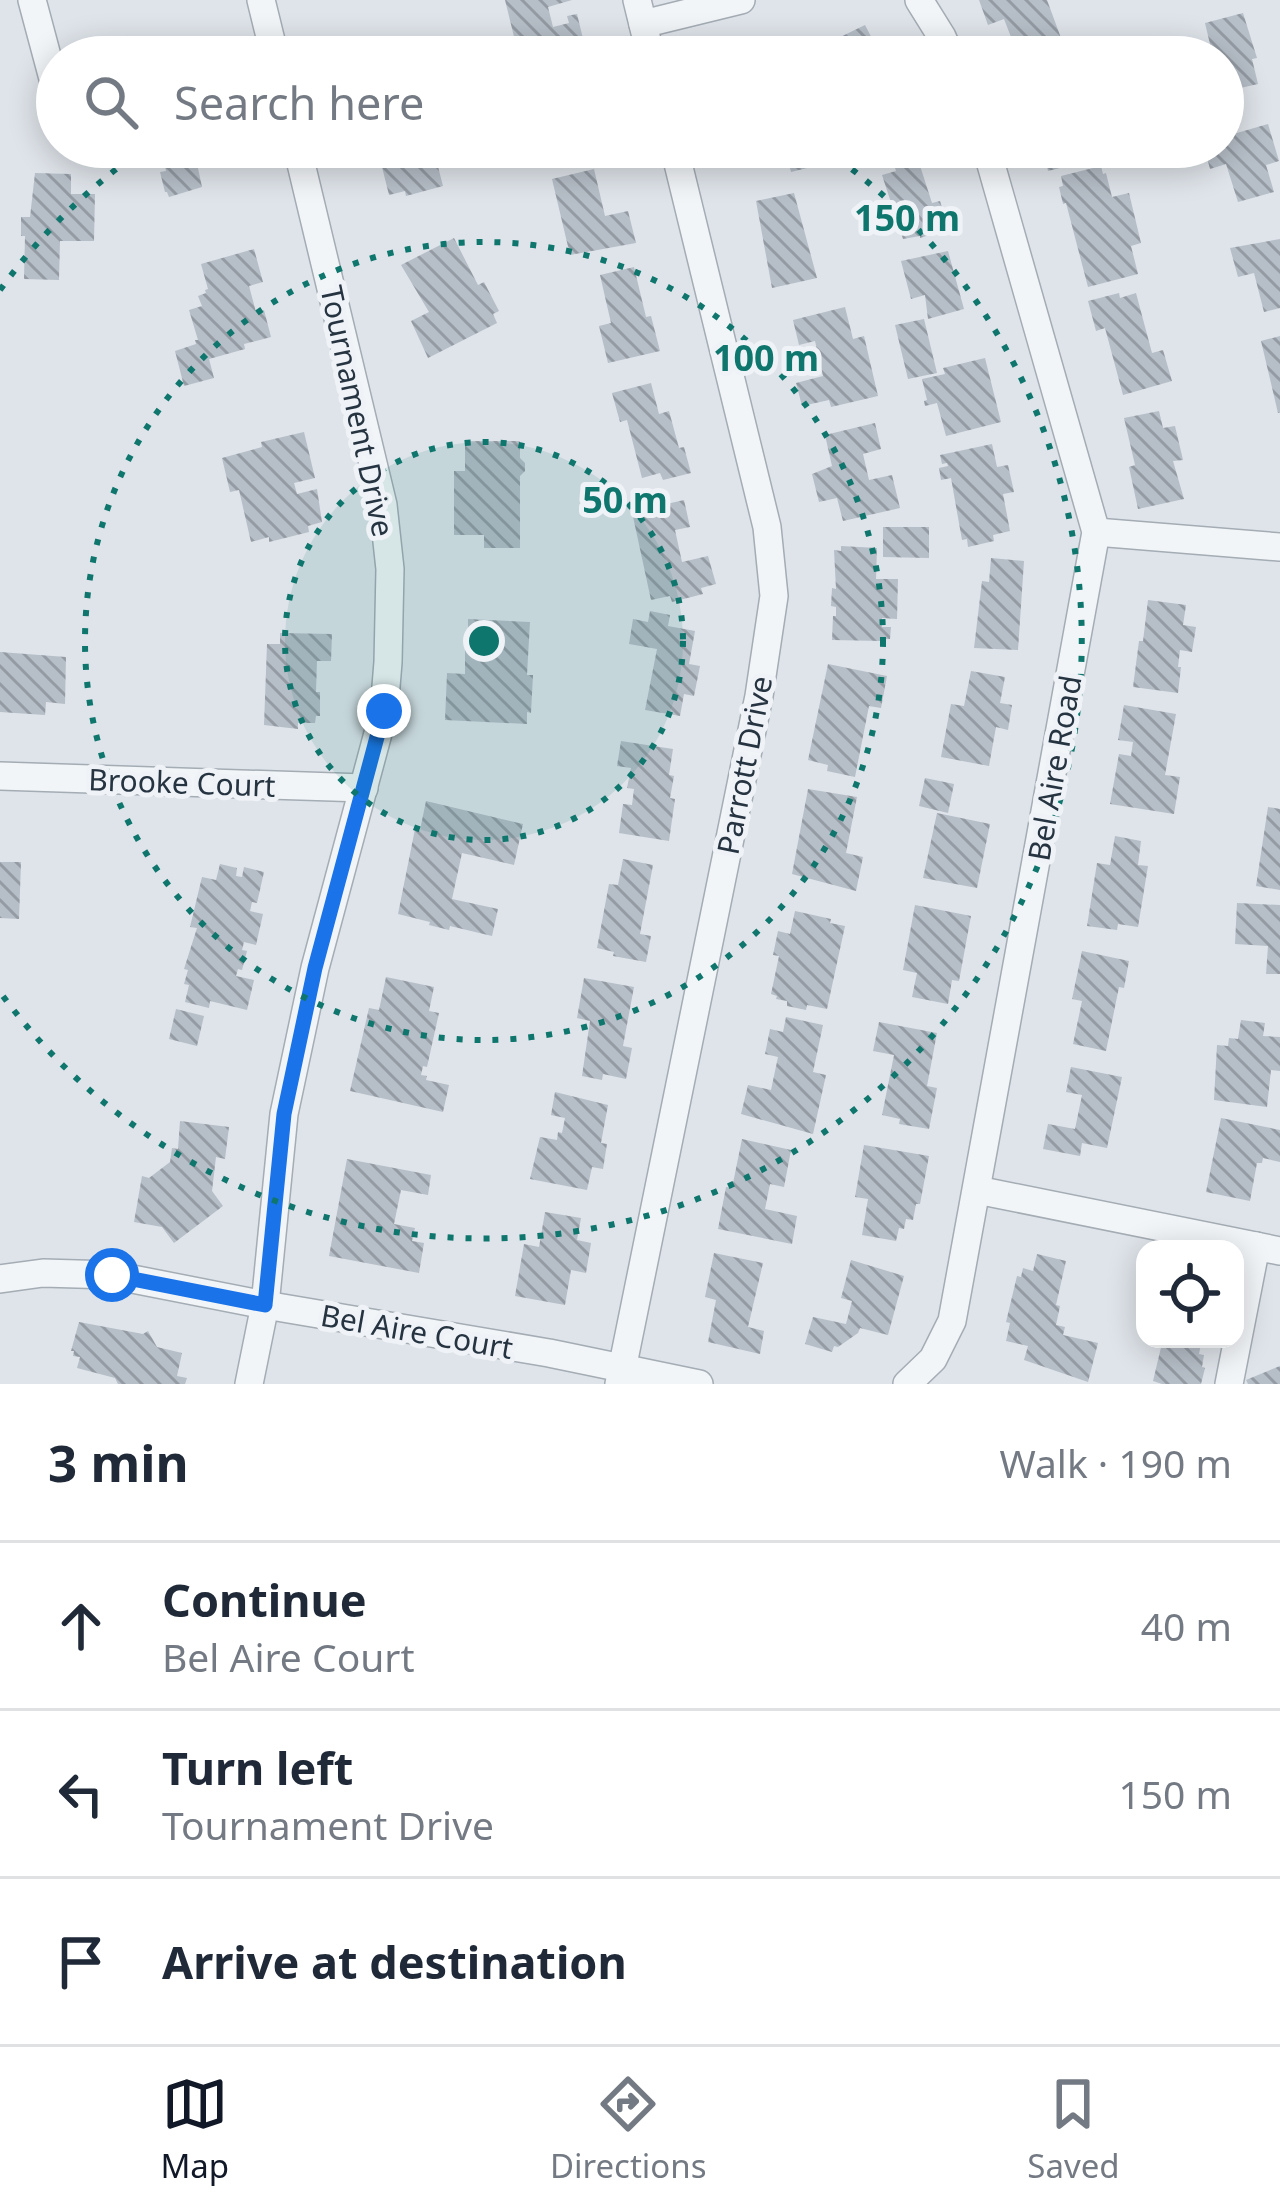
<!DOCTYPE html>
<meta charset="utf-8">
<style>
:root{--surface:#fff;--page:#f6f6f7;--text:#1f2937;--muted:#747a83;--line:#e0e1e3;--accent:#111827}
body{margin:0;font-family:"Noto Sans",sans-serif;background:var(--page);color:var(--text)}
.controls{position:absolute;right:36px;bottom:36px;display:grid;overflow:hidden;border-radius:24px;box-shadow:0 6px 30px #0003}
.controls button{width:108px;height:108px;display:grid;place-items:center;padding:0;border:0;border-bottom:3px solid var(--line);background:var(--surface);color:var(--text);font:60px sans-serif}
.stop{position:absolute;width:36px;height:36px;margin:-27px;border:9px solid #1a73e8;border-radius:50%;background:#fff}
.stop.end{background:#1a73e8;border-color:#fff;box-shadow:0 3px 12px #0008}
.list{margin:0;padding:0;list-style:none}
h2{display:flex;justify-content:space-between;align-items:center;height:156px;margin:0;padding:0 48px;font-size:51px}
h2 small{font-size:39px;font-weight:400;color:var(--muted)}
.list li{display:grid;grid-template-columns:78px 1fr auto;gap:36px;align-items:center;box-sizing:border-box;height:168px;padding:0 48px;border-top:3px solid var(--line)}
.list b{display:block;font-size:45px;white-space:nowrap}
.list p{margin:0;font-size:39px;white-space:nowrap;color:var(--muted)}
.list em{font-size:39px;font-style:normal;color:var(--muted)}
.icon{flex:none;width:66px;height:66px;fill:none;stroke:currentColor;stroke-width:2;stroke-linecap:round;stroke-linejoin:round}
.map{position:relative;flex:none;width:1280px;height:1384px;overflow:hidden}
.search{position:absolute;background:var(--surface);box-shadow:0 6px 30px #0003;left:36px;right:36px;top:36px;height:132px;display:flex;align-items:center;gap:30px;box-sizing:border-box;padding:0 42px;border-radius:66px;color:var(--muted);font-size:45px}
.sheet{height:660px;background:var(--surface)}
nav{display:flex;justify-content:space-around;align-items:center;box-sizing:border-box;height:168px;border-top:3px solid var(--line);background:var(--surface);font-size:33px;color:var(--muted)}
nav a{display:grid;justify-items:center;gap:6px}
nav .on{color:var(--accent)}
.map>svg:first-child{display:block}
.building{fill:url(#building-back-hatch)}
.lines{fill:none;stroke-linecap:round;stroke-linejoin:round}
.minor-casing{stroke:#a4acb4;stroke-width:30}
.minor{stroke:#f2f5f8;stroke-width:27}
.route{stroke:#1a73e8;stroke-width:15}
.ring{fill:none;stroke:#0f766e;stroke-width:6;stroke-dasharray:6 12}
.labels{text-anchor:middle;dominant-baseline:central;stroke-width:10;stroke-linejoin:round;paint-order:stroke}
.street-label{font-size:30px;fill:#263442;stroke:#eff3f7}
.centre{fill:#0f766e;stroke:#eff3f7;stroke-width:6}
.ring-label{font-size:36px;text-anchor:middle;font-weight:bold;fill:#0f766e;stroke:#eff3f7;stroke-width:10;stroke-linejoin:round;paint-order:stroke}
</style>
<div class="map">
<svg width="1280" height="1384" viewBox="0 0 1280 1384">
<defs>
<pattern id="building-back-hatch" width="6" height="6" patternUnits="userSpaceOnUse" patternTransform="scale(3)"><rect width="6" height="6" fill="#b6bec7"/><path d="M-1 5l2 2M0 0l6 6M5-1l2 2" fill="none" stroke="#949ba3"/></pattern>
</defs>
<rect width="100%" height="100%" fill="#dfe4ea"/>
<!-- building -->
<g class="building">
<path d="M505,0H572L548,7L553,27L569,23L567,16L577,14L587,55L519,57Z"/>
<path d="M979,0H1047L1068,57H1007L1001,40L1011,37L1004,19L988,25Z"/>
<path d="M1243,13L1257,58L1252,59L1258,84L1223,92V57H1213L1205,23Z"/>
<path d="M865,25L879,52L881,51L884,57H835L828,43Z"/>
<path d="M1268,124L1279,161L1266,165L1274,192L1238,202L1226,164L1210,169L1204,147H1223V137Z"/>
<path d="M154,147H229V149L214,152L217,164L198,168L202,187L169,197L167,192H165L160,172L166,171L163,159L157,160Z"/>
<path d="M377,147H433L443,186L406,196L405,191L389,195Z"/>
<path d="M784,147H819L823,164L791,172Z"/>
<path d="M888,147H914L932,203L940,201L949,229L920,238V236L903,239L882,175L896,171Z"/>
<path d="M1042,147H1105L1108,156L1048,171Z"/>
<path d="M1101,166L1103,174L1106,173L1112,197L1129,193L1141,243L1131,246L1138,274L1088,287L1066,203L1063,204L1059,187L1063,186L1061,176Z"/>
<path d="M594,169L605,216L628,211L636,243L570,255L552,179Z"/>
<path d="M35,173L71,174V194H95L94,241H60L59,280L24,279L25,236H21V217H30Z"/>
<path d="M794,193L817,278L772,288L756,201Z"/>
<path d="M454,238L478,285L484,282L499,311L493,314L497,323L428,358L411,321L429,312L401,265Z"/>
<path d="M1280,239V308L1264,312L1254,273L1238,277L1230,248Z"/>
<path d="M254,249L263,282L249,286L256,312L264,310L271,337L244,344L245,349L209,359L214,378L184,386L175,351L196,344L195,340H198L189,310L202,306L198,296L206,293L205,290L208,289L201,264Z"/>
<path d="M948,251L964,309L928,319L925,295L911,299L901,261Z"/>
<path d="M634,267L646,317L651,316L660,351L608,363L599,326L611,323L600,275Z"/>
<path d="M1119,293L1120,298L1136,293L1152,353L1163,350L1172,381L1123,395L1105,328L1096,331L1088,301Z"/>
<path d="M845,307L853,339L864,336L878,396L831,407L829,400L802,406L796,383L823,376L815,341L799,345L793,320Z"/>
<path d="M924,319L937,373L908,379L895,325Z"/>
<path d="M1280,336V413H1278L1261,341Z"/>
<path d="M985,358L1001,422L946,436L937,403L925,406L924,401L927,400L922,379L945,374L943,368Z"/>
<path d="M651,383L659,414L669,411L679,448L684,447L691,473L663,480L660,473L642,478L627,420L620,422L612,393Z"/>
<path d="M1159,411L1163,428L1175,426L1183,460L1173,461L1184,499L1138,509L1129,467L1135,465L1124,418Z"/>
<path d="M875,423L881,449L863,454L869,480L892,475L900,508L843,521L837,498L819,502L812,474L832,466L825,435Z"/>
<path d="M304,432L315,478L294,483L297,494L317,489L322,522L308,526L309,532L269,542V537L251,542L239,490L230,492L222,458L262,447L261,442Z"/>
<path d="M465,441H520V458L525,463V471L520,476V548H484V535H454V471H465Z"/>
<path d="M992,444L997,467L1008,465L1014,492L1003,494L1010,531L993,535L994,541L968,547L967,539L962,540L951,478L941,480L939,468L948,466L947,463L942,464L940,455Z"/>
<path d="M684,500L690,527L675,530L682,562L708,556L716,584L701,588L703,594L672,602L670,596L651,600L632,512Z"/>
<path d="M883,527H929V558L883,557Z"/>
<path d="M841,546L877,548L876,579H898L897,619L882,618V627H891L890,639H882V641L832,640L833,616H836V607L831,606L832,588L836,589L834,550L841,551Z"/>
<path d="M991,558L1024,561L1018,650L974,648L982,581L989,582Z"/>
<path d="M1148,600L1186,605L1183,625L1196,627L1192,652L1180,650L1178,667H1181L1178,693L1133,687L1139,641H1143Z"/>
<path d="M650,611L670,615L668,626L695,631L689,664L700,666L694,696L684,694L680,716L645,710L657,649L629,644L633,619L648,622Z"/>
<path d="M468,619L530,622L527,675H533L531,713L527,712V724L445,720L447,673L465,674V641L468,642Z"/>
<path d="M280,633L332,634L331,661H317L316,692H320V716H316L315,723H298V729L264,725L267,644H280Z"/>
<path d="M0,652L66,657L65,704L46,702L45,715L0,712Z"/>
<path d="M828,664L887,676L881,708L869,706L855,777L827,771L828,765L808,760Z"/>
<path d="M971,671L1005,677L1000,703L1012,705L1008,730L996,727L989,766L941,757L951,704L964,706Z"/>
<path d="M1124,705L1176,714L1165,775L1180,777L1174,814L1110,804L1119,754L1131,756L1133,742L1118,740Z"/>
<path d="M621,741L673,749L669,775L674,776L670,798L675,799L669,841L619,833L623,804L632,805L634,789L627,788L631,768L617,766Z"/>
<path d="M925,778L954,784L948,813L919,806Z"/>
<path d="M808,789L857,797L846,853L863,857L856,891L792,874Z"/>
<path d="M426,801L523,824L514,865L462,853L452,899L498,909L492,936L450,926L449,930L429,925L430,922L398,914L415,829L420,830Z"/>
<path d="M1268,807L1280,809V890L1256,886Z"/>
<path d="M937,813L990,824L977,888L923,878Z"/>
<path d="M1115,836L1141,841L1138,865L1148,866L1138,927L1118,924L1117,930L1087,926L1097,863L1110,865Z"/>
<path d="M623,859L653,865L640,934L651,936L646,962L613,956L614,952L597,948L609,884L618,885Z"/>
<path d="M0,862H21L19,919L0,918Z"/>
<path d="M220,864L237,868L236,876L242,877L244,867L264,872L257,903L252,902L250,911L263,914L256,945L244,942L242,950L247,951L242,970L238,969L236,976L254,980L247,1010L210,1001L209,1008L185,1002L189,985L184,984L188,970L184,969L197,928L190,927L202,877L216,880Z"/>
<path d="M1237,903L1280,905V974H1266L1268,946L1235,944Z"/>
<path d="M915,905L971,916L959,981L952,980L948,1004L912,997L917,973L903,970Z"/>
<path d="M795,911L831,919L830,923L845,926L827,1009L807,1005L806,1010L787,1006V1001L776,999L777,996L771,994L779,956L773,955L778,931L790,934Z"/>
<path d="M1082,951L1129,961L1124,988L1119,987L1106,1051L1073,1044L1082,1001L1072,999Z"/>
<path d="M386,977L434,987L429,1011L439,1013L427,1067L423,1066L421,1075L427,1076L426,1080L449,1085L443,1112L350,1091L369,1008L379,1010Z"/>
<path d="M584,978L634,987L623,1046L632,1048L626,1079L603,1074L602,1080L582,1076L590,1021L577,1018Z"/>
<path d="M176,1009L204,1016L197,1046L169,1039Z"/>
<path d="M786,1017L823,1025L813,1072L826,1075L813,1134L741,1114L748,1085L771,1090L778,1057L765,1054L770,1029L783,1032Z"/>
<path d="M1241,1020L1265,1023L1263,1036L1280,1037V1071L1271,1070L1267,1107L1214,1100L1217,1045L1228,1046L1229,1038L1238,1039Z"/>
<path d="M879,1022L937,1033L927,1086L937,1088L929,1129L899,1124L900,1119L882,1115L894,1055L873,1051Z"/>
<path d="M1071,1067L1122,1077L1107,1148L1082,1143L1080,1156L1043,1149L1048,1124L1075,1129L1082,1095L1066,1092Z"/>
<path d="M555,1092L608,1105L601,1143L607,1144L603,1169L592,1167L587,1190L530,1179L540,1137L557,1140L558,1132L562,1133L565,1118L551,1115Z"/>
<path d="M1221,1118L1280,1130V1162L1263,1158L1262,1163H1257L1250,1201L1206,1192Z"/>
<path d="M180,1121L229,1127L225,1159L216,1157L212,1191L223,1206L174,1243L162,1227L134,1222L142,1176L149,1178L170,1162L172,1148L178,1149Z"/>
<path d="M742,1139L791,1150L784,1187L770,1184L765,1209L797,1216L792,1244L718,1229L726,1187L732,1188Z"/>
<path d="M864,1145L929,1156L920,1204H916L913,1220L906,1219L904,1229L899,1228L896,1241L862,1235L868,1199L855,1197Z"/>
<path d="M347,1159L431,1175L428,1195L401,1190L394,1224L415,1228L412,1241L424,1243L419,1273L329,1256Z"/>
<path d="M545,1212L581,1218L577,1240L591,1243L586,1273L571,1270L565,1305L515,1296L524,1244L539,1247Z"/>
<path d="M714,1253L763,1263L748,1327L764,1331L760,1354L708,1342L716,1300L705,1297Z"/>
<path d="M1037,1254L1066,1261L1056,1305L1060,1306L1056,1325L1065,1327L1063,1335L1098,1343L1088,1382L1024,1360L1028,1346L1006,1341L1010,1323L1006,1322L1017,1276L1021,1277L1023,1268L1033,1271Z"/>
<path d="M851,1260L904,1276L888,1335L860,1328L858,1333L838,1347L834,1346L832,1352L805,1344L813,1317L846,1324L852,1301L841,1298Z"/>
<path d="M79,1322L143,1334L148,1331L157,1347L182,1353L177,1376L187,1378L185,1384H118L115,1378L77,1368L80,1357L73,1356L74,1351H71Z"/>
<path d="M1163,1339H1202L1199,1354L1204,1355L1202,1367L1205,1368L1201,1384H1162L1153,1381Z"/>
<path d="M1280,1366V1384H1248L1246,1380Z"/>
</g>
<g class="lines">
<!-- minor casing -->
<g class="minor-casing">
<g id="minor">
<path d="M32,0L55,86"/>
<path d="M261,0L275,57"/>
<path d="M637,0L651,57"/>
<path d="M919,0L942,37L951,57"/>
<path d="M643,24L741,0"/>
<path d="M1096,532L1280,547"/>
<path d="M0,776L364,788"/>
<path d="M977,1190L1280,1251"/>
<path d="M0,1279L43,1273L112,1275L265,1305L549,1353L699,1384"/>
<path d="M249,1384L265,1305L284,1114L315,968L384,711L388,662L390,569L383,505L297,147"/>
<path d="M619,1384L759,696L774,596L767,527L674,147"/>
<path d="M907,1384L933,1359L952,1321L1096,532L986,147"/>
<path d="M1229,1384L1256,1246"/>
</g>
</g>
<!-- minor -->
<use href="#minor" class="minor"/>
</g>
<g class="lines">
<!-- route -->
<path class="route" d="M112,1275L265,1305L284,1114L315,968L384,711"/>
</g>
<!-- distance rings -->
<circle cx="484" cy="641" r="199" fill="#0f766e" fill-opacity=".12"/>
<g class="ring">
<circle cx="484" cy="641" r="199"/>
<circle cx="484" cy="641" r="399"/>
<path d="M0 290A598 598 0 0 1 145 148M360 56A598 598 0 0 1 608 56M823 148A598 598 0 1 1 0 992"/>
</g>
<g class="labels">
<!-- street labels -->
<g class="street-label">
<text transform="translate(358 411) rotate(78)">Tournament Drive</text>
<text transform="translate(744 765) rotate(-79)">Parrott Drive</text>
<text transform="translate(1054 768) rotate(-80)">Bel Aire Road</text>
<text transform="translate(182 782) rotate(2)">Brooke Court</text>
<text transform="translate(417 1331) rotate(10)">Bel Aire Court</text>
</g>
</g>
<circle cx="484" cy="641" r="18" class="centre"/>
<g class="ring-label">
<text x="907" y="231">150 m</text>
<text x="766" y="371">100 m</text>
<text x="625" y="513">50 m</text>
</g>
</svg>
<div class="controls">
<button><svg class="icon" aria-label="locate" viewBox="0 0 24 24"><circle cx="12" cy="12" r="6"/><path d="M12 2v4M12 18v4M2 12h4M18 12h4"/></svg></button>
</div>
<div class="stop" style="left:112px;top:1275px"></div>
<div class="stop end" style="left:384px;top:711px"></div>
<div class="search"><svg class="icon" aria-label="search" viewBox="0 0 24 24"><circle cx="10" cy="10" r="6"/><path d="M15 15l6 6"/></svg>Search here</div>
</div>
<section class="sheet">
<h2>3 min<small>Walk · 190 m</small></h2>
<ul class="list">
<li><svg class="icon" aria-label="ahead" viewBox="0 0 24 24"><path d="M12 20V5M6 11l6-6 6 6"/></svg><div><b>Continue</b><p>Bel Aire Court</p></div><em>40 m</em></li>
<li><svg class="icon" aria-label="left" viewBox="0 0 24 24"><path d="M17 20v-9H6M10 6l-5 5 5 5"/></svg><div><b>Turn left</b><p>Tournament Drive</p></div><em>150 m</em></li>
<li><svg class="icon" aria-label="arrive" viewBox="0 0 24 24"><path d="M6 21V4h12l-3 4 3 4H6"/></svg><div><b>Arrive at destination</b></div></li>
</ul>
</section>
<nav>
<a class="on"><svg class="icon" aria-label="map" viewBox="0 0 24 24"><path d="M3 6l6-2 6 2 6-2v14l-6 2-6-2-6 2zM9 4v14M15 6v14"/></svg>Map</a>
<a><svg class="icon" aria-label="directions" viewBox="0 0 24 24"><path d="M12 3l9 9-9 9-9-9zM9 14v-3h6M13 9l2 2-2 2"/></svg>Directions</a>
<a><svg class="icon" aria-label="saved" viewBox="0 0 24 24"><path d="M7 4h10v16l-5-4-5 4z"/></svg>Saved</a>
</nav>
